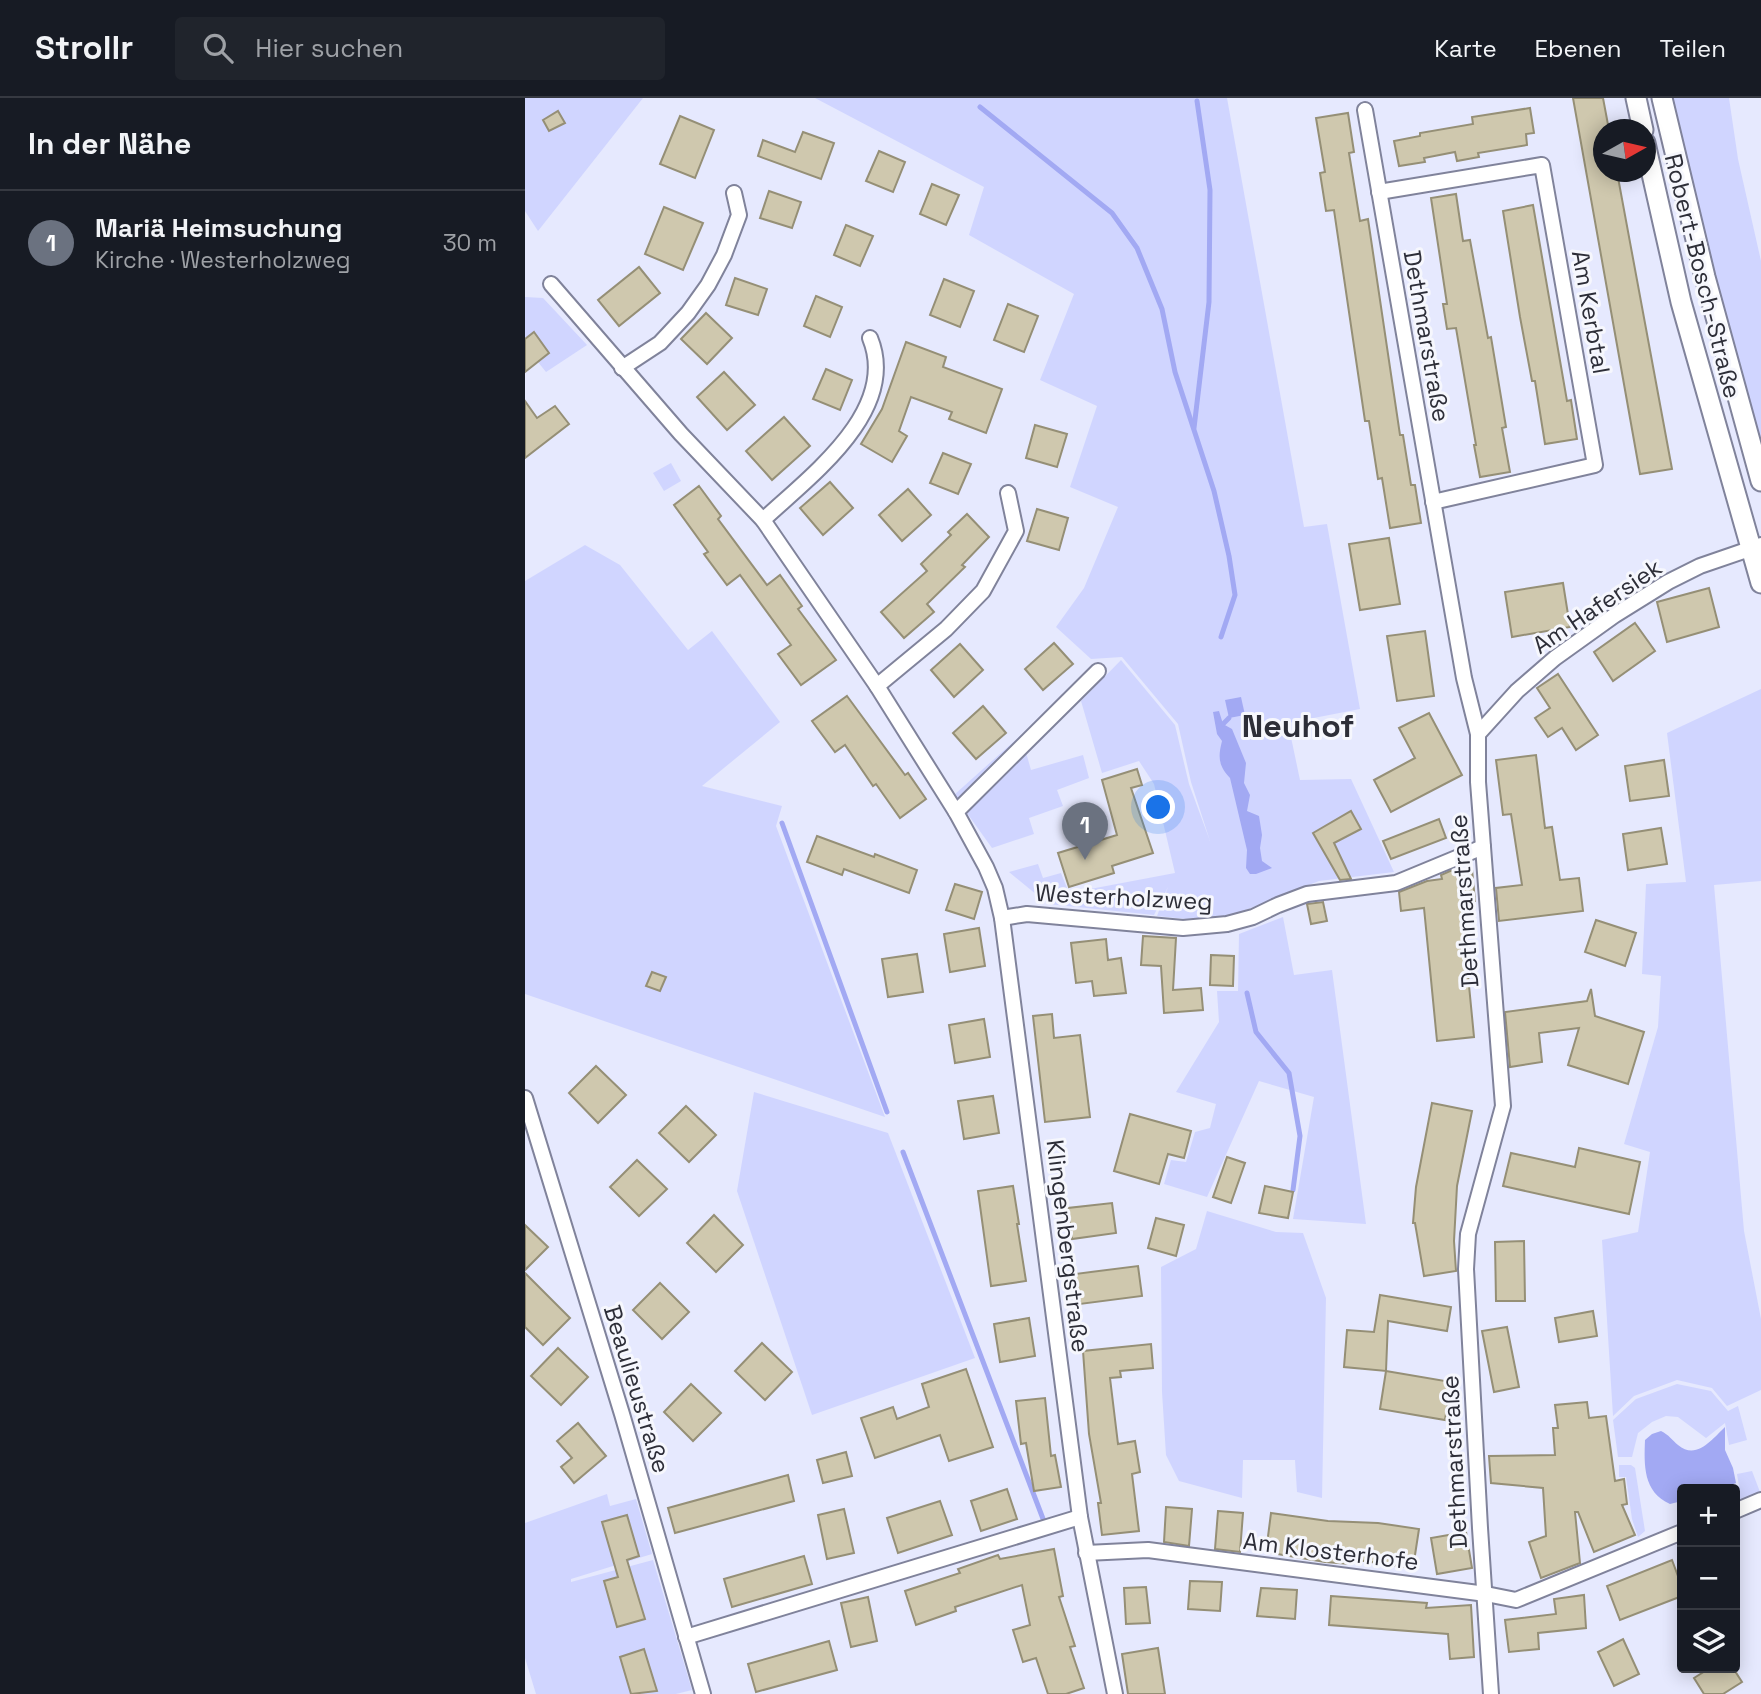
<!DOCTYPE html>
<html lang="de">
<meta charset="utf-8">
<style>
:root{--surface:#171b24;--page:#20242c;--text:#f1f3f6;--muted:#9ea1a6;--line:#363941;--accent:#8e791e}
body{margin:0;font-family:"Space Grotesk",sans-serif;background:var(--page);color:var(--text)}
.controls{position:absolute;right:21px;bottom:21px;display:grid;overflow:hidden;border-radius:7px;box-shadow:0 4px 18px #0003}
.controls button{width:63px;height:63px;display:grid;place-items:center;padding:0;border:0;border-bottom:2px solid var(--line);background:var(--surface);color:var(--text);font:35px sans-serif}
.compass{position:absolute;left:1068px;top:21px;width:63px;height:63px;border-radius:50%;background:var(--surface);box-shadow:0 4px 18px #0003;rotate:82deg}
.you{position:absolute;left:634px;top:710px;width:24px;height:24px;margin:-18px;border:5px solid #fff;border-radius:50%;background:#1a73e8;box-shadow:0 0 0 10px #1a73e833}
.badge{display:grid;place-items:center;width:46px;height:46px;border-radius:50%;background:var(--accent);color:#fff;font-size:23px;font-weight:700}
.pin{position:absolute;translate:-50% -58px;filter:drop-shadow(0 2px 4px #0008)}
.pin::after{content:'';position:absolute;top:37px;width:24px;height:21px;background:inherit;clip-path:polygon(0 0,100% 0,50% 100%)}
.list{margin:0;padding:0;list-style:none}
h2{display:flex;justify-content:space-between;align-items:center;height:91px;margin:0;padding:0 28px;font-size:30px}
h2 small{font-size:23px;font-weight:400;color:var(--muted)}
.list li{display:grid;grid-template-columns:46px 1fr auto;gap:21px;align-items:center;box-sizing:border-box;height:105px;padding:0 28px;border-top:2px solid var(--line)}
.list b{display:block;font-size:26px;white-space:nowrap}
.list p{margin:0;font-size:23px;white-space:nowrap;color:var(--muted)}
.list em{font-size:23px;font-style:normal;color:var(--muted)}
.icon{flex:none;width:38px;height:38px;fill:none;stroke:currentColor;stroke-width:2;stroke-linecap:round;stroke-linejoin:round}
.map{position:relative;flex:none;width:1236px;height:1596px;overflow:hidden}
header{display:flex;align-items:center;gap:42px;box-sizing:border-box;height:98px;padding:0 35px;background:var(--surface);border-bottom:2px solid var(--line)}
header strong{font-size:33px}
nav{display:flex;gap:38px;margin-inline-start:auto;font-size:24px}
.search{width:490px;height:63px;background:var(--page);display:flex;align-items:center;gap:18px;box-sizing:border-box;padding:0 24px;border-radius:7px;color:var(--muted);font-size:26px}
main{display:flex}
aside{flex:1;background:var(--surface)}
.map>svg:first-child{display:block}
.green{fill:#d0d5ff}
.water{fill:#a2a9f3}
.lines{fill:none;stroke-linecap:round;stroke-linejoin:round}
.stream{stroke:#a2a9f3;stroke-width:5}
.building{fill:#cfc8ae;stroke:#958f76;stroke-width:2}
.minor-casing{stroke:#80839b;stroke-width:18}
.secondary-casing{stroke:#80839b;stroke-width:23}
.minor{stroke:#fff;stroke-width:14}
.secondary{stroke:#fff;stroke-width:19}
.labels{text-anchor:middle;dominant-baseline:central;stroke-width:6;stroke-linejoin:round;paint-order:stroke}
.street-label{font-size:24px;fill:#2d2e38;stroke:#f6f7fd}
.district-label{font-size:32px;font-weight:bold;fill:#2d2e38;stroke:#f6f7fd}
</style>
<header>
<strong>Strollr</strong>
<div class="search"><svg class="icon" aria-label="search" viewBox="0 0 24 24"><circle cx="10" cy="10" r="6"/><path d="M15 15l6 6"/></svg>Hier suchen</div>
<nav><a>Karte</a><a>Ebenen</a><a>Teilen</a></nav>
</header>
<main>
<aside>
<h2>In der Nähe<small></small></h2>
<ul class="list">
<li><span class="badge" style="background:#6b7280">1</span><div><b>Mariä Heimsuchung</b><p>Kirche · Westerholzweg</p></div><em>30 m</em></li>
</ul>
</aside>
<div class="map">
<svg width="1236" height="1596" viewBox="0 0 1236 1596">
<rect width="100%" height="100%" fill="#e6e9fe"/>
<!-- green -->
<g class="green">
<path d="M0,0H118L13,133L0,113Z"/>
<path d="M290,0H702L779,429L802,426L835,611L763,625L775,682L826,681L869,774L794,783L713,815L697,819L661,821L632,818L643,789L629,817L523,806L484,774L513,766L518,780L536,775L544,795L650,775L629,686L614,663L577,675L556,603L596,562L650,627L664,686L685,743L666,684L653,626L597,559L566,561L531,529L559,490L593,409L545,389L572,308L515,282L549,196L444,137L459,89Z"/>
<path d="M1148,0H1204L1213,61L1236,163V348L1222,305L1171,105Z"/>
<path d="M0,199L18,200L62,247L21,274L13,264L23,255L9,235L0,241Z"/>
<path d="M146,365L156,383L139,393L128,375Z"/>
<path d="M60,447L95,467L163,552L187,533L255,624L177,688L257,708L251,728L360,1019L0,896V483Z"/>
<path d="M1236,591V783L1189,787L1219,1133L1236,1221V1292L1202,1308L1187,1290L1152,1282L1109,1298L1088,1318L1077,1142L1113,1134L1125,1054L1099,1046L1133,929L1136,878L1117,876L1121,786L1161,784L1142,635Z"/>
<path d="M496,637L506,672L558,657L564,680L532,692L538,708L504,720L509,736L467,750L429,697Z"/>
<path d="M758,819L769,877L807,872L841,1126L768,1121L789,999L734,983L682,1099L639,1086L646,1062L661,1064L670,1034L685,1030L691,1006L651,994L694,924L692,893H713L714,836Z"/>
<path d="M229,994L363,1035L450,1260L287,1317L212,1093Z"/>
<path d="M682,1113L751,1134L778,1135L801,1200L797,1400L772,1394L770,1362H718L717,1400L654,1383L641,1357L637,1294L636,1169L671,1151Z"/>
<path d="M1152,1286L1186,1293L1203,1313L1213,1308L1222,1342L1204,1347L1200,1325L1181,1340L1153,1319L1141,1318L1127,1324L1113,1335L1107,1359H1093L1088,1322L1111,1301Z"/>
<path d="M1094,1367H1106L1110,1370L1120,1433L1113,1439L1107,1421L1101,1379H1094Z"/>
<path d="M1227,1373L1235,1394L1210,1404V1391H1206L1214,1388L1212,1376Z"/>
<path d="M82,1396L85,1408L111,1401L127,1456L46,1481V1484L128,1462L167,1592L151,1596H11L0,1560V1425Z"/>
</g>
<!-- water -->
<g class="water">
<path d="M716,599L720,617L704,620L700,602Z"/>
<path d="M694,613L698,626L707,631L721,665L719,685L725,697L722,713L734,718L737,737L735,750L737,763L747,770L731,776H725L721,770L722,752L705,680C693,667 693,659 697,643L692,636L688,614Z"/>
<path d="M1200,1329V1352L1208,1370L1211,1385L1197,1391H1157V1403L1145,1406C1118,1394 1119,1367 1120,1342L1127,1336L1136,1333C1144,1337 1147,1342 1153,1347C1172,1363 1188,1340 1200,1329Z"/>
</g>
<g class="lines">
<!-- stream -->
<g class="stream">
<path d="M455,9L587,115L612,150L637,211L650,274L689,393L704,458L710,497L696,539"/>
<path d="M669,330L684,204L685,92L672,3"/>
<path d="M698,626L704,620"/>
<path d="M257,725L362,1014"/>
<path d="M722,895L731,934L764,975L775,1038L768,1092"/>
<path d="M378,1054L520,1426"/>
</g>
</g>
<!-- building -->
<g class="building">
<path d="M1048,0H1078L1084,32H1079V74H1092L1147,371L1115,376Z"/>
<path d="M1005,10L1009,35L1001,36L1002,47L953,55L954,59L932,63L930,54L899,60L900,64L874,68L869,43L895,38V35L948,26L947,19Z"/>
<path d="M33,13L40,25L24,33L18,22Z"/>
<path d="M823,15L829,54L824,55L835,123L843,121L875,337H878L886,387H890L896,425L865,430L857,380L853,381L844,323H840L809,112L801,113L795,75L800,74L791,20Z"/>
<path d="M155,18L189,32L170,80L135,66Z"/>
<path d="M278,34L309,45L296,81L233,58L238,42L270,54Z"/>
<path d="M354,53L380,64L368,94L341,83Z"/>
<path d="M407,86L434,97L421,127L395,116Z"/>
<path d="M244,93L276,104L267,130L235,120Z"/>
<path d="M931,96L938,143L945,142L963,240L966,239L981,329L977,330L985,374L955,379L949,347H951L931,230L922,231L918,206H922L906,100Z"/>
<path d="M1008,107L1042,303L1046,302L1052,341L1020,346L1010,283H1007L995,219L978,113Z"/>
<path d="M139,109L178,125L158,172L120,156Z"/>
<path d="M321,127L348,138L335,168L309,157Z"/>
<path d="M114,169L135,195L94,228L73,202Z"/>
<path d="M210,180L242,191L233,217L201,207Z"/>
<path d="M419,181L449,193L435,229L405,217Z"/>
<path d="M291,198L317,209L305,239L279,228Z"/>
<path d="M483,206L513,218L499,254L469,242Z"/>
<path d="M181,215L207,240L182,266L156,241Z"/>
<path d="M9,234L24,255L0,274V241Z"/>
<path d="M381,244L421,259L418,269L477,291L461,335L424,321L427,314L386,299L374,333L382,338L367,364L336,346L357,311Z"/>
<path d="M301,271L327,282L315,312L288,301Z"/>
<path d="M199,274L230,307L202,332L172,299Z"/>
<path d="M0,303L12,320L30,308L44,326L0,360Z"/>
<path d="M259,319L285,348L247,382L221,353Z"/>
<path d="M510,327L542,336L532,369L501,360Z"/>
<path d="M418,355L446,366L433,396L405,385Z"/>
<path d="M305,384L328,410L298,437L275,410Z"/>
<path d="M174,388L196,418L193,421L242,487L255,477L277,508L273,511L311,562L276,587L253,556L266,547L215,477L202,487L179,456L183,454L149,407Z"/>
<path d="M383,391L406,417L377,443L354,417Z"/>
<path d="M512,411L543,420L534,452L502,443Z"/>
<path d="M442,416L464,439L437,467L440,469L402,506L409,514L379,540L356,514L402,473L396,466L426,437L423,434Z"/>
<path d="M864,440L875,506L835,512L824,446Z"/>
<path d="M1038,485L1045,529L987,539L980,494Z"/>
<path d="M1184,490L1194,529L1142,544L1132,504Z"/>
<path d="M1110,525L1130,553L1088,583L1069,554Z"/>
<path d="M900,533L909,598L872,603L862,538Z"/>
<path d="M529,545L548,566L518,592L500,571Z"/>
<path d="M435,546L458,572L429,599L406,572Z"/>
<path d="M1033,576L1073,637L1051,652L1037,630L1023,639L1010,620L1025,610L1012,590Z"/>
<path d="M322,598L380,677L383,675L401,701L375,720L351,686L348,688L320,647L310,654L287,623Z"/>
<path d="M458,608L481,635L451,661L428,635Z"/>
<path d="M904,615L937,677L866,714L849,682L890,660L874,630Z"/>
<path d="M1011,657L1020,730L1027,729L1035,782L1054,780L1058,813L974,823L971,790L997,787L986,716L978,717L971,662Z"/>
<path d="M1139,662L1144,698L1105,703L1100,668Z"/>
<path d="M612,671L617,687L606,690L628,755L587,768L589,775L544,789L533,755L592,737L577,682Z"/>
<path d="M826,713L836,731L809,745L826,781L815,782L788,735Z"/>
<path d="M914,721L921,740L866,761L858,743Z"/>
<path d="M1136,730L1142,766L1103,772L1098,736Z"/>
<path d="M292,738L349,759L350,756L392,772L384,795L319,771L317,777L282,764Z"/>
<path d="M947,771L950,803L936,805L949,939L912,943L899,810L876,813L874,794L902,783L917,781L916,777L925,773Z"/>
<path d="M430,786L457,794L449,821L421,812Z"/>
<path d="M798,804L802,823L786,826L782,806Z"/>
<path d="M1071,822L1111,835L1100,868L1060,854Z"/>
<path d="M454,830L460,868L425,874L419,836Z"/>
<path d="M618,838L651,840L648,892L676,890L678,912L639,915L636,868L616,867Z"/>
<path d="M581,841L583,862L596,860L601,895L569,898L567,883L551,885L546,845Z"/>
<path d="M392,856L398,894L363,899L357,861Z"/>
<path d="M686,857L709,858L708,888L685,887Z"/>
<path d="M127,874L141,879L135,893L121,888Z"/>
<path d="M1066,891L1070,918L1119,934L1103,986L1043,967L1054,930L1014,935L1017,964L985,969L980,914L1062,903Z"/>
<path d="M527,916L529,940L555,937L565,1019L520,1024L508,918Z"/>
<path d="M459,921L465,959L430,965L424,927Z"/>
<path d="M71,968L101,997L73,1025L44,995Z"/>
<path d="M468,998L474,1035L439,1041L433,1003Z"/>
<path d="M907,1005L947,1013L932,1088L929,1143L931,1173L899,1178L890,1125H888L891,1089Z"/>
<path d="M161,1008L191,1037L164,1064L134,1035Z"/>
<path d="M605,1016L666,1033L659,1060L643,1056L634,1086L589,1073Z"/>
<path d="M1054,1050L1115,1064L1104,1116L978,1088L986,1055L1050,1069Z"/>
<path d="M702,1059L720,1065L706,1105L688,1099Z"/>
<path d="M112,1062L142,1091L114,1118L85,1089Z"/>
<path d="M488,1088L494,1126H492L501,1183L466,1188L453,1093Z"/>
<path d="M740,1088L768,1094L763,1120L734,1115Z"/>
<path d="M587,1105L591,1135L547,1141L543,1110Z"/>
<path d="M189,1117L218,1147L191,1174L162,1145Z"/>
<path d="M631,1120L659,1127L651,1158L623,1150Z"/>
<path d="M0,1127L23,1149L0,1172Z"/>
<path d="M999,1143L1000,1203H971L970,1144Z"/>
<path d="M613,1168L617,1198L555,1206L550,1176Z"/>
<path d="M0,1175L45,1220L18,1247L0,1229Z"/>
<path d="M135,1185L164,1214L137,1241L108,1212Z"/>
<path d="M855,1197L926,1209L922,1233L863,1223L861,1273L819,1269L822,1232L849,1234Z"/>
<path d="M1068,1213L1072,1238L1034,1244L1030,1220Z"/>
<path d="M504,1220L510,1258L475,1264L469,1226Z"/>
<path d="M982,1229L994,1289L969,1294L957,1233Z"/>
<path d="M237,1245L267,1274L240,1302L210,1273Z"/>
<path d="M626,1246L628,1270L595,1273L596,1279L585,1280L593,1346L610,1343L615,1374L607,1376L614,1433L577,1437L573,1405H576L564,1336L558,1253Z"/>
<path d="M33,1250L63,1279L36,1307L6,1278Z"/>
<path d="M441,1271L468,1349L424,1363L415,1337L350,1360L336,1320L368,1309L372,1321L404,1309L397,1286Z"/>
<path d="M861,1273L926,1284L920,1322L855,1311Z"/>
<path d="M166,1286L196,1315L168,1343L139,1314Z"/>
<path d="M520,1300L526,1358L530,1357L536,1389L509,1393L501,1345L496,1346L491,1303Z"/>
<path d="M1062,1304L1064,1320L1081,1318L1090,1383L1099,1381L1102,1406L1097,1407L1110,1437L1069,1454L1053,1414H1050L1055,1465L1016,1480L1004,1444L1021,1438L1018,1390L966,1385L964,1358L1030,1357L1028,1330H1033L1030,1307Z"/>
<path d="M53,1325L81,1358L49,1385L36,1369L47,1360L32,1343Z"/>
<path d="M321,1354L327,1378L298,1385L292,1362Z"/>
<path d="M263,1377L269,1403L150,1435L143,1410Z"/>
<path d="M482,1391L492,1421L456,1433L446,1403Z"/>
<path d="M415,1403L427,1437L373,1455L362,1420Z"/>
<path d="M641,1409L667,1411L664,1448L639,1444Z"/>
<path d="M319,1411L329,1455L302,1461L293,1417Z"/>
<path d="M693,1413L718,1415L715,1454L690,1451Z"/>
<path d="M746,1415L803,1423L853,1425L894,1431L888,1470L825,1461V1466L800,1464L741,1454Z"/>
<path d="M102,1417L114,1458L102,1462L120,1521L92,1529L79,1483L93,1479L77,1424Z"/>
<path d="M941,1434L947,1470L912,1476L906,1440Z"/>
<path d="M529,1451L538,1498L534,1499L550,1548L545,1549L559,1590L541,1596H523L511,1560L498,1564L488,1532L505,1527L497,1487L430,1509L431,1513L391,1527L380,1493L435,1475L433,1471L473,1457L475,1461Z"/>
<path d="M279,1458L287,1486L207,1509L199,1481Z"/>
<path d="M1147,1462L1157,1489V1498L1095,1522L1082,1488Z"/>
<path d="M665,1483L697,1484L695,1513L663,1511Z"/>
<path d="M621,1489L625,1525L601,1526L599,1490Z"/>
<path d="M736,1490L772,1492L770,1521L732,1518Z"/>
<path d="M1059,1497L1061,1530L1013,1535L1014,1551L984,1554L980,1522L1031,1516L1029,1501Z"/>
<path d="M806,1498L902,1505L901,1510L946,1507L949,1559L925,1561L923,1536L804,1527Z"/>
<path d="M343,1499L352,1543L326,1549L316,1505Z"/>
<path d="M1098,1541L1114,1576L1089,1588L1073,1554Z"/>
<path d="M304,1543L312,1572L231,1594L223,1566Z"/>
<path d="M633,1550L640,1596H603L597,1556Z"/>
<path d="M119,1551L132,1593L106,1596L95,1559Z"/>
<path d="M1185,1570H1208L1217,1584L1198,1596H1179L1169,1580Z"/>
</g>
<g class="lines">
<!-- minor casing -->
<g class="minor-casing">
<g id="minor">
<path d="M840,12L939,580L953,636V684L978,1008L943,1136L941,1171L955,1430L966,1596"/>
<path d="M854,94L1017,67L1070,367L908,404"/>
<path d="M26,186L156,336L238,422L352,588L431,714L461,769L470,790L477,820L555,1419L590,1596"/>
<path d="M97,270L135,245L163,215L183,187L199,157L214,117L209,95"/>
<path d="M238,422C284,379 375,313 345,240"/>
<path d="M352,588L421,531L458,493L491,433L483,395"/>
<path d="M953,636L992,593L1030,560L1090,517L1143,484L1175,468L1236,447"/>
<path d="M431,714L573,573"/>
<path d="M477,820L502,816L658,830L702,826L728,819L753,807L782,796L871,785L958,749"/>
<path d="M0,1000L97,1316L178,1596"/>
<path d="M1210,1413L1236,1402"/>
<path d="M561,1455L623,1452L961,1496L991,1502L1157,1434"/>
<path d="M161,1539L555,1419"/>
</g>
</g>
<!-- secondary casing -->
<g class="secondary-casing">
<g id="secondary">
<path d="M1111,0L1118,32"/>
<path d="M1137,0L1180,179L1236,383"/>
<path d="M1120,45L1156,204L1236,485"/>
</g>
</g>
<!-- minor -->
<use href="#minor" class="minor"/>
<!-- secondary -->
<use href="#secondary" class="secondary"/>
</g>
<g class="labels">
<!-- street labels -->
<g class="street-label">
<text transform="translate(1178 178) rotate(76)">Robert-Bosch-Straße</text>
<text transform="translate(1066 214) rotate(80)">Am Kerbtal</text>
<text transform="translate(902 238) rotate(80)">Dethmarstraße</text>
<text transform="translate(1072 508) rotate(-34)">Am Hafersiek</text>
<text transform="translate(599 799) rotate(3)">Westerholzweg</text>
<text transform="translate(939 803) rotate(-94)">Dethmarstraße</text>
<text transform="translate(543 1148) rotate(83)">Klingenbergstraße</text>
<text transform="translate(112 1291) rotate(73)">Beaulieustraße</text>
<text transform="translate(929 1364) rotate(-93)">Dethmarstraße</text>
<text transform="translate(806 1453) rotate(7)">Am Klosterhofe</text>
</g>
<!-- district labels -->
<g class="district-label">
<text x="773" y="628">Neuhof</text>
</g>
</g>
</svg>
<div class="controls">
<button>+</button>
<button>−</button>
<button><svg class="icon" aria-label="layers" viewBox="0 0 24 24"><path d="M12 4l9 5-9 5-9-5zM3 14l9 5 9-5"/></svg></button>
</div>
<svg class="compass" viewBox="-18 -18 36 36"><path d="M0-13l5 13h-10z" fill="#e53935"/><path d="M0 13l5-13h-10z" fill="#9ea1a6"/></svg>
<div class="you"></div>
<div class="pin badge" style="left:560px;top:762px;background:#6b7280">1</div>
</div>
</main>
